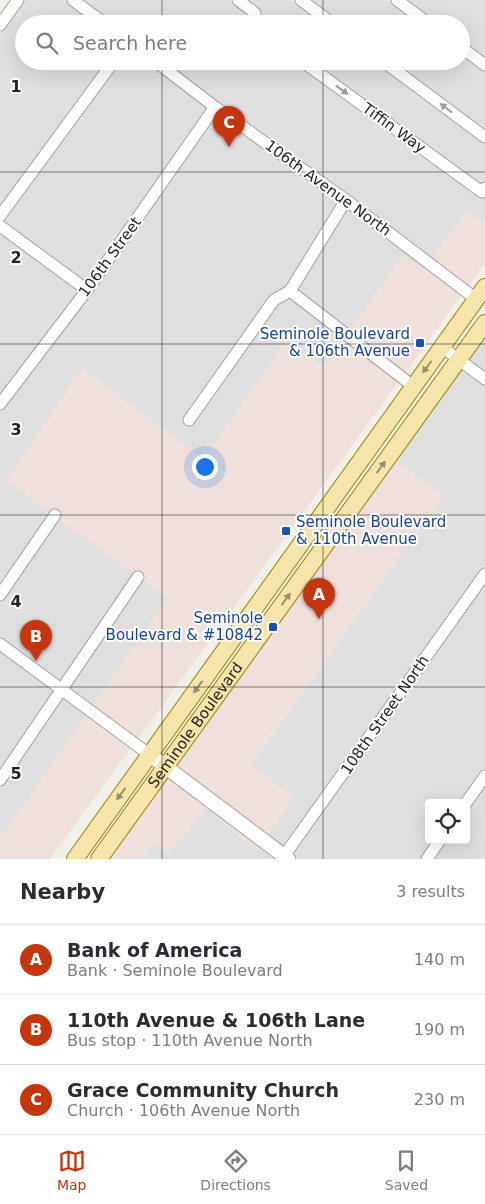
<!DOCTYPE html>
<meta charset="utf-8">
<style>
:root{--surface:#fff;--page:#f2f2f3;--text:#2b2b33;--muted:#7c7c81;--line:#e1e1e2;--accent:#c43610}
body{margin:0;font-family:"DejaVu Sans",sans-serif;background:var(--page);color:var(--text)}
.controls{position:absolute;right:15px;bottom:15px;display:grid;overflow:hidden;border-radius:5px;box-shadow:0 5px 20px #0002}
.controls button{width:45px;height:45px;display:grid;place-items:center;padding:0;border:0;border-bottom:1px solid var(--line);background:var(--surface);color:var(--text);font:25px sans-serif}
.you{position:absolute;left:204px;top:466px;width:18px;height:18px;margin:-12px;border:4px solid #fff;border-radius:50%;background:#1a73e8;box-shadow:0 0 0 8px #1a73e833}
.badge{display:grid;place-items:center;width:32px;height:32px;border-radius:50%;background:var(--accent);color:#fff;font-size:16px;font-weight:700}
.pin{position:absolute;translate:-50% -41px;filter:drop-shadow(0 1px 2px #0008)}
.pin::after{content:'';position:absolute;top:26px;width:18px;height:15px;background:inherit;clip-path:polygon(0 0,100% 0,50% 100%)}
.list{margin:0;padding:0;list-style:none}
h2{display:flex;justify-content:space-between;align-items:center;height:65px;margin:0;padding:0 20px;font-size:21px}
h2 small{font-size:16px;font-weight:400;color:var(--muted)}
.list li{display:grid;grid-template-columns:32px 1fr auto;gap:15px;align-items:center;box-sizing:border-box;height:70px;padding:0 20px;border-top:1px solid var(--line)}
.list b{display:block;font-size:19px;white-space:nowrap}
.list p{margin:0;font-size:16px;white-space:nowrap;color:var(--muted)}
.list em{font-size:16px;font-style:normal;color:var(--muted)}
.icon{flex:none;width:28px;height:28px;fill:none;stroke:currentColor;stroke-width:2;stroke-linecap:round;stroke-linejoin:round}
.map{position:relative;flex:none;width:485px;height:859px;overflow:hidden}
.search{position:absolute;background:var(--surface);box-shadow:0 5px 20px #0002;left:15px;right:15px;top:15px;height:55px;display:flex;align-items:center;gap:12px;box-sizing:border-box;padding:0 18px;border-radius:28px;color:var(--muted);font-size:19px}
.sheet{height:275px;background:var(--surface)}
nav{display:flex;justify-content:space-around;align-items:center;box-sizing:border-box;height:70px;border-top:1px solid var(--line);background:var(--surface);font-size:14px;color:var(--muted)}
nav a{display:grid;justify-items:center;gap:2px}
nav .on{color:var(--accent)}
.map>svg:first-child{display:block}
.residential{fill:#e0dfdf}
.commercial{fill:#f0e0db}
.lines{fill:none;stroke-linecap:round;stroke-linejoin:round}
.minor-casing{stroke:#a3a3a3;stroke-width:13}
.tertiary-casing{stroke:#a3a3a3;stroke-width:16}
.primary-casing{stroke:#94840c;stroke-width:18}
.minor{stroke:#fff;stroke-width:11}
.tertiary{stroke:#fff;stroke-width:14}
.primary{stroke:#f5e5aa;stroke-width:16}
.oneway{fill:#9c9c9c}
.oneway2{fill:#968d6d}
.grid{fill:none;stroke:#222;stroke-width:1;stroke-opacity:0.55}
.transit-dot{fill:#1a4fb4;stroke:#fff;stroke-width:2}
.labels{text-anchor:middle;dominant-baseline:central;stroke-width:4;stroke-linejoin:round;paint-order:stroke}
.street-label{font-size:15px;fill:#222;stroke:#fff}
.transit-label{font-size:15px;fill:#164399;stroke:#fff;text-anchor:end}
.grid-label{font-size:16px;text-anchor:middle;font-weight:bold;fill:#222;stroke:#fff;stroke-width:4;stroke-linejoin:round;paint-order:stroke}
</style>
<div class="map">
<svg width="485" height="859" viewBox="0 0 485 859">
<rect width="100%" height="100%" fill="#f1f0e9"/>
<!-- residential -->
<g class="residential">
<path d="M24,0H64L96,24H24V61H108L0,208V34Z"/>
<path d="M82,0H229L250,15L249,24H114Z"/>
<path d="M247,0H292L324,24H260V14L262,11L260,8H257Z"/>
<path d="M310,0H388L420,24H342Z"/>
<path d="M406,0H485V58L461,41V24H438Z"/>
<path d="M461,54L485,71V130L392,61H461Z"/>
<path d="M120,61H146L209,109L86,283L2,221Z"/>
<path d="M164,61H293L479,196L485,195V223L467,211L432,258L353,197L219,103Z"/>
<path d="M311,61H374L485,143V180L481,185Z"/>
<path d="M216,114L340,202L286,287L270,297L182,421L190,426L277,304L289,297L344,339L323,368L286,342L204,459L82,369L8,480L51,513L0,587V412Z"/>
<path d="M347,207L426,267L423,269L403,256L350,331L296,289Z"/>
<path d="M0,233L80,291L0,396Z"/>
<path d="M485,333V373L465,358Z"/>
<path d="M459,367L485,386V566L284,849L267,836L250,765L443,496L394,459Z"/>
<path d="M59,519L135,574L61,682L0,637V603Z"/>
<path d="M142,580L169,598L93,706L69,688Z"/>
<path d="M485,582V768L461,803H429V840H434L421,859H297L291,855Z"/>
<path d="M0,651L55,691L0,772Z"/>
<path d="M63,696L87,715L0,839V788Z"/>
<path d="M485,785V859H433L446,840H466V811Z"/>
<path d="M206,808L256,851L261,845L279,859H142L155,842L169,853Z"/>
</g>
<!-- commercial -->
<g class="commercial">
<path d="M467,211L485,223V263L468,286L432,258Z"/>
<path d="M403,256L423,269L426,267L462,294L405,373L350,331Z"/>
<path d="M344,339L399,381L138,739L93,706L169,598L142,580L145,575L138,570L135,574L59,519L62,513L55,508L51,513L8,480L81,369L204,459L286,342L323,368Z"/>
<path d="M394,459L443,496L250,764L294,797L267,836L172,765Z"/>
<path d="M87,715L131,748L50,859H0V839Z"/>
<path d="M166,774L261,845L256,851L206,808L169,853L155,842L142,859H105Z"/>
</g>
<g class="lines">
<!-- minor casing -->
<g class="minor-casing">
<g id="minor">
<path d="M73,0L105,24"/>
<path d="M238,0L255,13L254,24"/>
<path d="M301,0L333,24"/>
<path d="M397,0L429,24"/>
<path d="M0,25L18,0"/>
<path d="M461,47L485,65"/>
<path d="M155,61L215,107L346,200L476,299"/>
<path d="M302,61L482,192L485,188"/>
<path d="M383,61L485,137"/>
<path d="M0,216L114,61"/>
<path d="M0,226L87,290"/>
<path d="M290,291L413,386"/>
<path d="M442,347L485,379"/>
<path d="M0,404L87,290L215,107"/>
<path d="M189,420L274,300L290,291L346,200"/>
<path d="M0,595L55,515"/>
<path d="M0,644L150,755"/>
<path d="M0,780L138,577"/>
<path d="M466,803L485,776"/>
<path d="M284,856L485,574"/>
<path d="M427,859L440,840"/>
</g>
</g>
<!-- tertiary casing -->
<g class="tertiary-casing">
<path id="tertiary" d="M150,755L288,859"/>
</g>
<!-- primary casing -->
<g class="primary-casing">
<g id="primary">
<path d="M75,859L485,287"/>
<path id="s1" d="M99,859L485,323"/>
</g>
</g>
<!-- minor -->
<use href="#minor" class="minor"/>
<!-- tertiary -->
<use href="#tertiary" class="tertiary"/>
<!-- primary -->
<use href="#primary" class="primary"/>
</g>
<!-- one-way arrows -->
<defs><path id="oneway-solid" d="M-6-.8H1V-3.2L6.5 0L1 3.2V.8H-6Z" transform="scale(1.25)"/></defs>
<g class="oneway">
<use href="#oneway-solid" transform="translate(342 90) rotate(36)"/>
<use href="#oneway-solid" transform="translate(446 108) rotate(-143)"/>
</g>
<g class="oneway2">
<use href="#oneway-solid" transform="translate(427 367) rotate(127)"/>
<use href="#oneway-solid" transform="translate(381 467) rotate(-54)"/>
<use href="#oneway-solid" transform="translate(286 599) rotate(-54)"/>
<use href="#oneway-solid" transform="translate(198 687) rotate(126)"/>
<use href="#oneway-solid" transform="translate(121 794) rotate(126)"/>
</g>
<!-- grid -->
<path class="grid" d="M162,0V24M323,0V24M162,61V859M323,61V859M0,172H485M0,344H485M0,515H485M0,687H485"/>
<!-- markers -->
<g class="transit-dot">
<rect x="415" y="338" width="10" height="10" rx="2.5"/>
<rect x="281" y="526" width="10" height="10" rx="2.5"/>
<rect x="268" y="622" width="10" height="10" rx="2.5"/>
</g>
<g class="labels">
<!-- street labels -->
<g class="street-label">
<text transform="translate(394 128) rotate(36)">Tiffin Way</text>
<text transform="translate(328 188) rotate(36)">106th Avenue North</text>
<text transform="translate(110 257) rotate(-54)">106th Street</text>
<text transform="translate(385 715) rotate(-55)">108th Street North</text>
<text stroke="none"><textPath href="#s1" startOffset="165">Seminole Boulevard</textPath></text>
</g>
<!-- transit labels -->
<g class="transit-label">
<text x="410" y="334">Seminole Boulevard<tspan x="410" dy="17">&amp; 106th Avenue</tspan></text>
<text x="296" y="522" text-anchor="start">Seminole Boulevard<tspan x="296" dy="17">&amp; 110th Avenue</tspan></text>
<text x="263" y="618">Seminole<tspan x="263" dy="17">Boulevard &amp; #10842</tspan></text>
</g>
</g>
<g class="grid-label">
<text x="16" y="92">1</text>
<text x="16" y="263">2</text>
<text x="16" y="435">3</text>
<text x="16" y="607">4</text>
<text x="16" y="779">5</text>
</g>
</svg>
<div class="controls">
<button><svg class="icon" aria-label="locate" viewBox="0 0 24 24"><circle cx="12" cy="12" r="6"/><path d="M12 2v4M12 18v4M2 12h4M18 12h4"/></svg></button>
</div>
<div class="you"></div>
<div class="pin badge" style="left:319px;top:619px">A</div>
<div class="pin badge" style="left:36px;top:661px">B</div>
<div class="pin badge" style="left:229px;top:147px">C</div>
<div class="search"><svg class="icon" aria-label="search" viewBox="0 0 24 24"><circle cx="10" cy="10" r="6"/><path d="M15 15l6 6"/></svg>Search here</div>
</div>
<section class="sheet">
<h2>Nearby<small>3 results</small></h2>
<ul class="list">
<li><span class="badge">A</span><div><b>Bank of America</b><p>Bank · Seminole Boulevard</p></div><em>140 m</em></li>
<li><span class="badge">B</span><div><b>110th Avenue &amp; 106th Lane</b><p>Bus stop · 110th Avenue North</p></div><em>190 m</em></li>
<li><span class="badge">C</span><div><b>Grace Community Church</b><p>Church · 106th Avenue North</p></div><em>230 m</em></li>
</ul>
</section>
<nav>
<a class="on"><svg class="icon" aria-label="map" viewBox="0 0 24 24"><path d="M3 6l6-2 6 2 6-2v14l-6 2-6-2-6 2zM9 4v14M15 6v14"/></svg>Map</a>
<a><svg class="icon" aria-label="directions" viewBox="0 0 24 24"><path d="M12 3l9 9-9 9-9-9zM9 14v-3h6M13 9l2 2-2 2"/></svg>Directions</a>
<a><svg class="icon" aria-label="saved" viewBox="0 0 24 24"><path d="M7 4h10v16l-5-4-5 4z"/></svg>Saved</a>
</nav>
